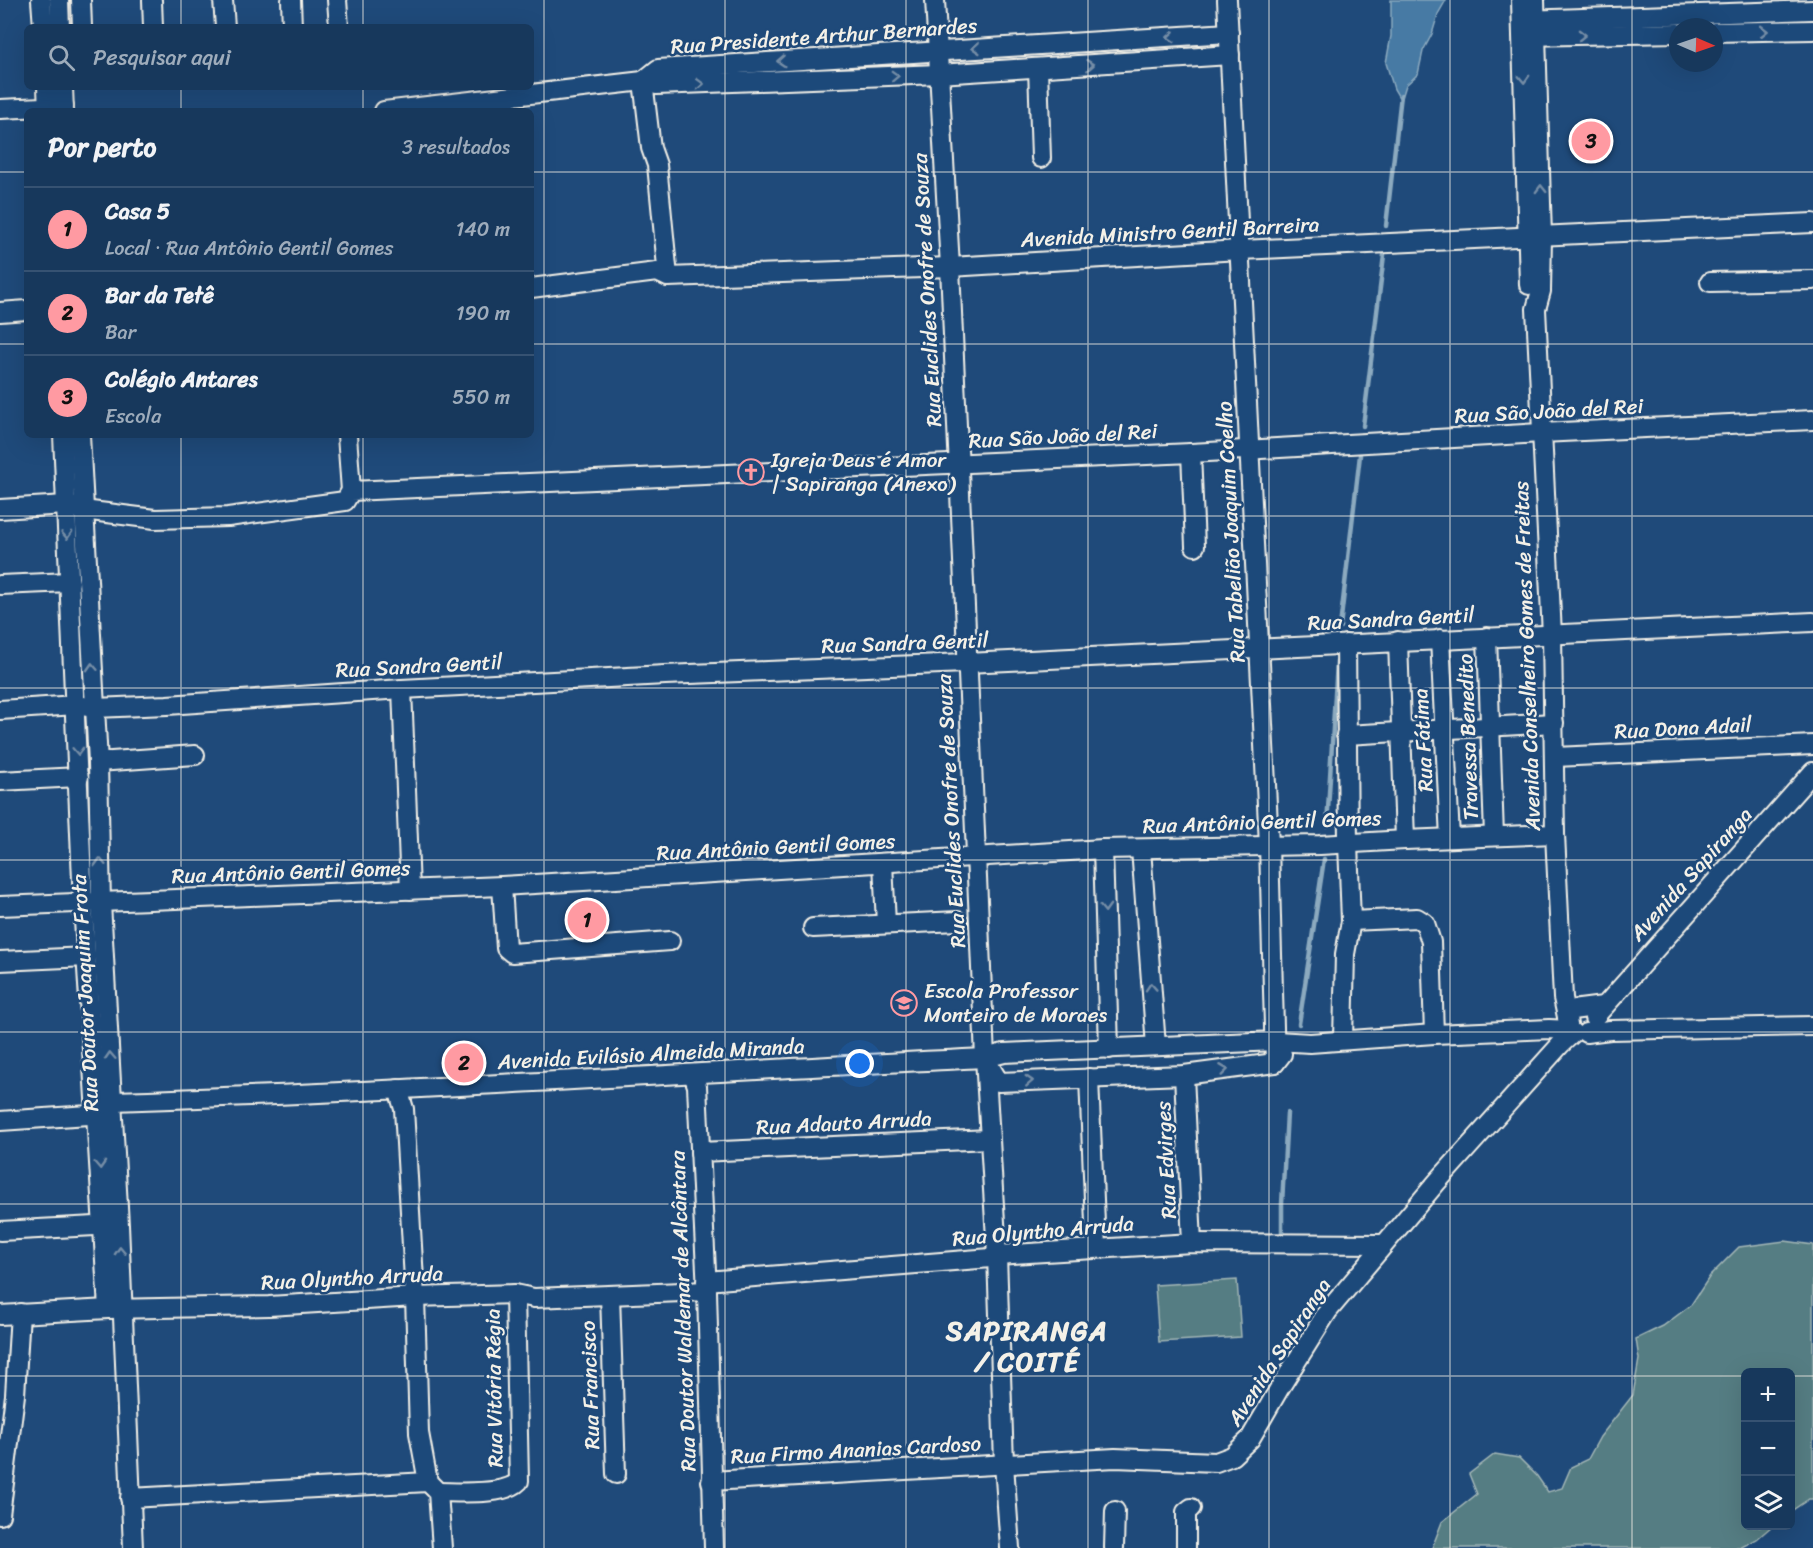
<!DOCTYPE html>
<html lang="pt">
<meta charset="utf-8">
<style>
:root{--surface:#17385c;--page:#203f62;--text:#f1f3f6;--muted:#9eacbb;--line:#365272;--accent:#ff9aa2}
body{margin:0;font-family:Sriracha,sans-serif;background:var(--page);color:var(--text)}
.controls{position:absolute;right:18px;bottom:18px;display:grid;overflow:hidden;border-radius:9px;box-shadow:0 6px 24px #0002}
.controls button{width:54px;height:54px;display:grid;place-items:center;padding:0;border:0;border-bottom:2px solid var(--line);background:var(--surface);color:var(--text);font:30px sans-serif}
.compass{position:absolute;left:1669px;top:18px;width:54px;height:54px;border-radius:50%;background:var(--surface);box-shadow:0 6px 24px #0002;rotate:92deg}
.you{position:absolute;left:860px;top:1064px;width:21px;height:21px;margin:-15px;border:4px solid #fff;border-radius:50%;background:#1a73e8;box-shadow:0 0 0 9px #1a73e833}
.badge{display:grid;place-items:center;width:39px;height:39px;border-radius:50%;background:var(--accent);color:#111;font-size:20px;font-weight:700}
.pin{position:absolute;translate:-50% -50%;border:3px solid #fff;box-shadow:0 2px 6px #0006}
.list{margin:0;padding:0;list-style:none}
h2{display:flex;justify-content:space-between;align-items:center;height:78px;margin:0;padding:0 24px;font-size:26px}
h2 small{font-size:20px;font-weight:400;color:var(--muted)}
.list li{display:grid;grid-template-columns:39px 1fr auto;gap:18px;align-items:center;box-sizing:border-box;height:84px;padding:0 24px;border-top:2px solid var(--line)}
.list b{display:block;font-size:22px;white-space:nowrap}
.list p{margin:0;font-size:20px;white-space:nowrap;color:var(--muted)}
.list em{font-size:20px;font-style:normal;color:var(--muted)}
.icon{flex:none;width:33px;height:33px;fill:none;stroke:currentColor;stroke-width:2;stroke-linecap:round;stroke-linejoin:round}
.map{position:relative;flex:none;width:1813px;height:1548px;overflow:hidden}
.search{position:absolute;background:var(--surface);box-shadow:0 6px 24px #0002;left:24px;top:24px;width:510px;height:66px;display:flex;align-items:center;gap:15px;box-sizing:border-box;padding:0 21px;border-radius:9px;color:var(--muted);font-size:22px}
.panel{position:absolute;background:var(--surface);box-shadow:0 6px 24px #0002;left:24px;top:108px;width:510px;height:330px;border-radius:9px}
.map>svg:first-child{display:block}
.green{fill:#557d83;stroke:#a4b7b6;stroke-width:1.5}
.water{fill:#477aa4;stroke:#8caabf;stroke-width:1.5}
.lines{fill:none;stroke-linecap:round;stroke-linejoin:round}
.stream{stroke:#8caabf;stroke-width:4.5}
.minor-casing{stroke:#f4f1e8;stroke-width:22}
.minor{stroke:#1f4a7a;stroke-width:18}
.oneway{stroke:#748da6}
.grid{fill:none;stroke:#f4f1e8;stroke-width:1.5;stroke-opacity:0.55}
.labels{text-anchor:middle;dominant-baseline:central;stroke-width:5;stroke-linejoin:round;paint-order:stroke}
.street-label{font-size:21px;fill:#f4f1e8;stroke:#1f4a7a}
.poi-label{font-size:21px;fill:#f4f1e8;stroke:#1f4a7a;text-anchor:start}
.district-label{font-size:27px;font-weight:bold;letter-spacing:1.5px;fill:#f4f1e8;stroke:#1f4a7a}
</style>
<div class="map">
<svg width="1813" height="1548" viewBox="0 0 1813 1548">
<rect width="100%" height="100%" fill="#1f4a7a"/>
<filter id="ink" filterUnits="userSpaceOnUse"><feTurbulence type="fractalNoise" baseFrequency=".0167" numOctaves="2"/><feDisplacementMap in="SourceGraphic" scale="12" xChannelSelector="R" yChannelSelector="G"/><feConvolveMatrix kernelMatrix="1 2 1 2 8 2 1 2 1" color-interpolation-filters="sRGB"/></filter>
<g filter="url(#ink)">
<!-- green -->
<g class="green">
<path d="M1785,1241L1813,1245V1499H1809L1791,1511L1790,1372H1746V1526H1772L1757,1539L1740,1548H1432L1442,1522L1477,1494L1469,1474L1495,1454L1519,1458L1537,1476L1548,1492L1562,1488L1571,1467L1588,1459L1600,1437L1633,1395L1639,1359L1636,1339L1663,1326L1691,1305L1710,1276L1739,1247Z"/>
<path d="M1237,1280L1241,1337L1159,1342L1155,1285Z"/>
</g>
<!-- water -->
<path class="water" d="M1391,0H1446L1438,14L1432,34L1423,51L1418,74L1406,85L1401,101L1394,89L1386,63L1391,36Z"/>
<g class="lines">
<!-- stream -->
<g class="stream">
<path d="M1386,226L1401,95"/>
<path d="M1363,426L1384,255"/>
<path d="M1340,627L1360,455"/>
<path d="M1327,826L1337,662"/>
<path d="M1299,1024L1324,859"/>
<path d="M1282,1233V1204L1287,1113"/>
</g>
<!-- minor casing -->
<g class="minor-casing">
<g id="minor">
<path d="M41,0L43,27"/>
<path d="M59,0L60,27"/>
<path d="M81,0L82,27"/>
<path d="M152,0L153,27"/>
<path d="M223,0L225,27"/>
<path d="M291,0L292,27"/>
<path d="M337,0L339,27"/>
<path d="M935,0L950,267L985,1058L997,1255L1004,1464L1010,1548"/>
<path d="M1227,0L1269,845L1275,1063"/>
<path d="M1521,0L1529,285"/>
<path d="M1535,0L1542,237L1541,291L1536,309L1552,635L1555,834L1563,998L1567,1017"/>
<path d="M1524,20L1813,10"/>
<path d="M1714,32L1813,30"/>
<path d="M1525,36L1678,33"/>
<path d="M1038,68L1041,158"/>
<path d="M643,81L658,69L1229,33"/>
<path d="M643,81L651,148L657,165L668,277"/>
<path d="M47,87L48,111"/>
<path d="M63,87L64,111"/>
<path d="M0,109L64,106"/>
<path d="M384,111L643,81L657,85L939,74L1230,55"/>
<path d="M1710,282L1813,280"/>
<path d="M531,288L657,272L668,277L950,267L1240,250L1813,223"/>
<path d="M0,312L27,310"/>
<path d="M63,435L83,904L108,1309"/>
<path d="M80,435L98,762L101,903L119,1225L133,1548"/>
<path d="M347,435L351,491"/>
<path d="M1191,453L1195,546"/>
<path d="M0,509L66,505L83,510L155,519L228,517L345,501L351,491L1191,453L1541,433L1813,420"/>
<path d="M0,585L70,582"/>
<path d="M1487,637L1494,836"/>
<path d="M1440,639L1450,838"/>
<path d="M1398,641L1405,840"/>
<path d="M402,689L410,890"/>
<path d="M0,710L76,705L95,708L167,705L402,689L665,675L966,663L1813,622"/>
<path d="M1346,735L1554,723"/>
<path d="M1555,757L1813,745"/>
<path d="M98,762L195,755"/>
<path d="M0,781L79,777"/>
<path d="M1103,849L1109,1049"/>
<path d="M1141,849L1156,1046"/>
<path d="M883,863L886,924"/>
<path d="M502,886L506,948L512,953L670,941"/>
<path d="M0,906L502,886L1103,849L1320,845L1405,840L1555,834"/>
<path d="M1351,921L1417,918L1425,923L1431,942L1434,1034"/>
<path d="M813,928L958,921"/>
<path d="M0,961L87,957"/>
<path d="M1594,1018L1813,772"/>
<path d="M1568,1026L1567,1017L1572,1010L1603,1006"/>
<path d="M1586,1033L1610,1030L1813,1026"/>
<path d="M1343,1040L1345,954L1351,921L1348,844L1346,644"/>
<path d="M987,1062L999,1082L1184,1075L1275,1063L1282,1054"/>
<path d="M693,1074L697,1086L707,1291L714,1548"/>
<path d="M1184,1075L1192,1243"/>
<path d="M1089,1078L1096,1248"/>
<path d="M398,1089L404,1109L415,1297L419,1433L428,1482L438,1492L442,1548"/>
<path d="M0,1121L89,1115L97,1107L113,1101C404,1092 694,1072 985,1058L1004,1053L1276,1041L1310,1043L1434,1034L1549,1029L1570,1030"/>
<path d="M700,1152L990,1139"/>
<path d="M0,1231L114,1225"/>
<path d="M706,1281L991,1258L997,1255L1192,1243L1384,1244"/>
<path d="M610,1295L616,1474"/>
<path d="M0,1315L108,1309L269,1306L415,1297L515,1294L534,1298L707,1291"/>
<path d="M711,1481L1115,1458L1216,1462L1232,1456L1250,1439L1279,1389L1328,1311L1437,1182L1561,1044L1573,1033"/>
<path d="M438,1492C458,1492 505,1496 519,1481L515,1294"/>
<path d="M130,1498L428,1482"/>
<path d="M0,1515L15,1395L20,1313"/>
<path d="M1114,1548L1115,1511"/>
<path d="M1186,1548V1512L1191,1508"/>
</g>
</g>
<!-- minor -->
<use href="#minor" class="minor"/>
</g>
<!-- one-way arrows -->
<defs><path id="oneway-chevron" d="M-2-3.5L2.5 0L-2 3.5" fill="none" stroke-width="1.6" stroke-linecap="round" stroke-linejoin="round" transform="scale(1.5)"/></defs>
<g class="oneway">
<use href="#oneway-chevron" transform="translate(1764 31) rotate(-1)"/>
<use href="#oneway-chevron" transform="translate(1582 35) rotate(-1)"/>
<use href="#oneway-chevron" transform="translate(1171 37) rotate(176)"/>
<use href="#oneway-chevron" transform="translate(976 48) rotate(176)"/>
<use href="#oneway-chevron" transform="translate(781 61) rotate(176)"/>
<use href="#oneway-chevron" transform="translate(1090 65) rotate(-4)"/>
<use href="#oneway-chevron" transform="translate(895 76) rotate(-2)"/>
<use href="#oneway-chevron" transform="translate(1524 79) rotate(88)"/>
<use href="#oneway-chevron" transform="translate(700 84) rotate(-2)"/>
<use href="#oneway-chevron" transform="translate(1541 189) rotate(-91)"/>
<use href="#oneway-chevron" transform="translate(67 535) rotate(87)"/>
<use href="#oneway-chevron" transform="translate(92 667) rotate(-93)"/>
<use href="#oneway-chevron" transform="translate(78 751) rotate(87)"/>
<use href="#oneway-chevron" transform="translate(100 862) rotate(-92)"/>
<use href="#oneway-chevron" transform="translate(1105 908) rotate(88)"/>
<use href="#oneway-chevron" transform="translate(1151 987) rotate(-94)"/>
<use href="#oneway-chevron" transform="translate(110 1056) rotate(-93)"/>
<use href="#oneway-chevron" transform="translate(1224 1070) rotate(-7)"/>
<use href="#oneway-chevron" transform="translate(1029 1081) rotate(-3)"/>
<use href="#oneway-chevron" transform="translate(100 1165) rotate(87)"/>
<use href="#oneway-chevron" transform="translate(120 1251) rotate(-92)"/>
</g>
</g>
<!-- grid -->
<path class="grid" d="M181,0V27M363,0V27M544,0V1548M725,0V1548M906,0V1548M1088,0V1548M1269,0V1548M1450,0V1548M1632,0V1548M181,87V111M363,87V111M0,172H27M531,172H1813M0,344H27M531,344H1813M181,435V1548M363,435V1548M0,516H1813M0,688H1813M0,860H1813M0,1032H1813M0,1204H1813M0,1376H1746M1790,1376H1813"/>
<!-- icons -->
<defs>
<g id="church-ring" transform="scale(1.35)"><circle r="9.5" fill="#1f4a7a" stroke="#ff9aa2" stroke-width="1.5"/><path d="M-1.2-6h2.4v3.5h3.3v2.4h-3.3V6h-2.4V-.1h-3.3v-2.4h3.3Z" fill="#ff9aa2"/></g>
<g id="school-ring" transform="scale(1.35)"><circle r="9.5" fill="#1f4a7a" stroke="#ff9aa2" stroke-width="1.5"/><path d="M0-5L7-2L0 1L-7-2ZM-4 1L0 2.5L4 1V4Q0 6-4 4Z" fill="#ff9aa2"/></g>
</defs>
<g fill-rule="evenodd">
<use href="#church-ring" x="751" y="472"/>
<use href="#school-ring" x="904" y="1003"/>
</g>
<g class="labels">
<!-- street labels -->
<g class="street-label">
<text transform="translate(824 36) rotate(-4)">Rua Presidente Arthur Bernardes</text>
<text transform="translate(1170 232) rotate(-3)">Avenida Ministro Gentil Barreira</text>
<text transform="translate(927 290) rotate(-93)">Rua Euclides Onofre de Souza</text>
<text transform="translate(1549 411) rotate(-3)">Rua São João del Rei</text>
<text transform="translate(1063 436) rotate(-3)">Rua São João del Rei</text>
<text transform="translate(1231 532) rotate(-93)">Rua Tabelião Joaquim Coelho</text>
<text transform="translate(1391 619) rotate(-3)">Rua Sandra Gentil</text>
<text transform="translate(905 643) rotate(-2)">Rua Sandra Gentil</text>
<text transform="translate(1527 656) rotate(-92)">Avenida Conselheiro Gomes de Freitas</text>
<text transform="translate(419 666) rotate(-3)">Rua Sandra Gentil</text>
<text transform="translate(1683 728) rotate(-3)">Rua Dona Adail</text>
<text transform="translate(1468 737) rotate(-92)">Travessa Benedito</text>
<text transform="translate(1423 740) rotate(-93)">Rua Fátima</text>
<text transform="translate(951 811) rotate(-93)">Rua Euclides Onofre de Souza</text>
<text transform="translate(1262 822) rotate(-2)">Rua Antônio Gentil Gomes</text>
<text transform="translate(776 847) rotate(-3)">Rua Antônio Gentil Gomes</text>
<text transform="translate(291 872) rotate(-2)">Rua Antônio Gentil Gomes</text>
<text transform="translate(1691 874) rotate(-48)">Avenida Sapiranga</text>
<text transform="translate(85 993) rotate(-93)">Rua Doutor Joaquim Frota</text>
<text transform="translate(651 1054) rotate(-3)">Avenida Evilásio Almeida Miranda</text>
<text transform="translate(844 1123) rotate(-3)">Rua Adauto Arruda</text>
<text transform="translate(1166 1160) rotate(-93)">Rua Edvirges</text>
<text transform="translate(1043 1231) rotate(-5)">Rua Olyntho Arruda</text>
<text transform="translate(352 1278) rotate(-3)">Rua Olyntho Arruda</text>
<text transform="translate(683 1311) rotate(-92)">Rua Doutor Waldemar de Alcântara</text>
<text transform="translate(1279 1352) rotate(-57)">Avenida Sapiranga</text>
<text transform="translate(590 1385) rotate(-92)">Rua Francisco</text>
<text transform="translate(494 1388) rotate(-91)">Rua Vitória Régia</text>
<text transform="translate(856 1450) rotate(-3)">Rua Firmo Ananias Cardoso</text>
</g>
<!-- poi labels -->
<g class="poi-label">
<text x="771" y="460">Igreja Deus é Amor<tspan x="771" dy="24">| Sapiranga (Anexo)</tspan></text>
<text x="924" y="991">Escola Professor<tspan x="924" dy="24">Monteiro de Moraes</tspan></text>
</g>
<!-- district labels -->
<g class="district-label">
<text x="1027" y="1331">SAPIRANGA<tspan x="1027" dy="31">/ COITÉ</tspan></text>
</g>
</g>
</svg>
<div class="controls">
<button>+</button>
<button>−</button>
<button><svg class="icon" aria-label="layers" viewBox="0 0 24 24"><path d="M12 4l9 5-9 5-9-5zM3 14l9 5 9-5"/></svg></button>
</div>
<svg class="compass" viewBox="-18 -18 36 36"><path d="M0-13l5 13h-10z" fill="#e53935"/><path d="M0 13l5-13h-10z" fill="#9eacbb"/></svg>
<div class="you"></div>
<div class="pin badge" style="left:587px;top:920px">1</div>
<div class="pin badge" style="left:464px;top:1063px">2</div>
<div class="pin badge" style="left:1591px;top:141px">3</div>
<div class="search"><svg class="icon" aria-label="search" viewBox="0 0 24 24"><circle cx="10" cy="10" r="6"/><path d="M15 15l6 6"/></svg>Pesquisar aqui</div>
<section class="panel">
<h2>Por perto<small>3 resultados</small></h2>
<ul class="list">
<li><span class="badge">1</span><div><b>Casa 5</b><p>Local · Rua Antônio Gentil Gomes</p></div><em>140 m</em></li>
<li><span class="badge">2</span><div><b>Bar da Tetê</b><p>Bar</p></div><em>190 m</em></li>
<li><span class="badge">3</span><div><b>Colégio Antares</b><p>Escola</p></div><em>550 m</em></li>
</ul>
</section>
</div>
